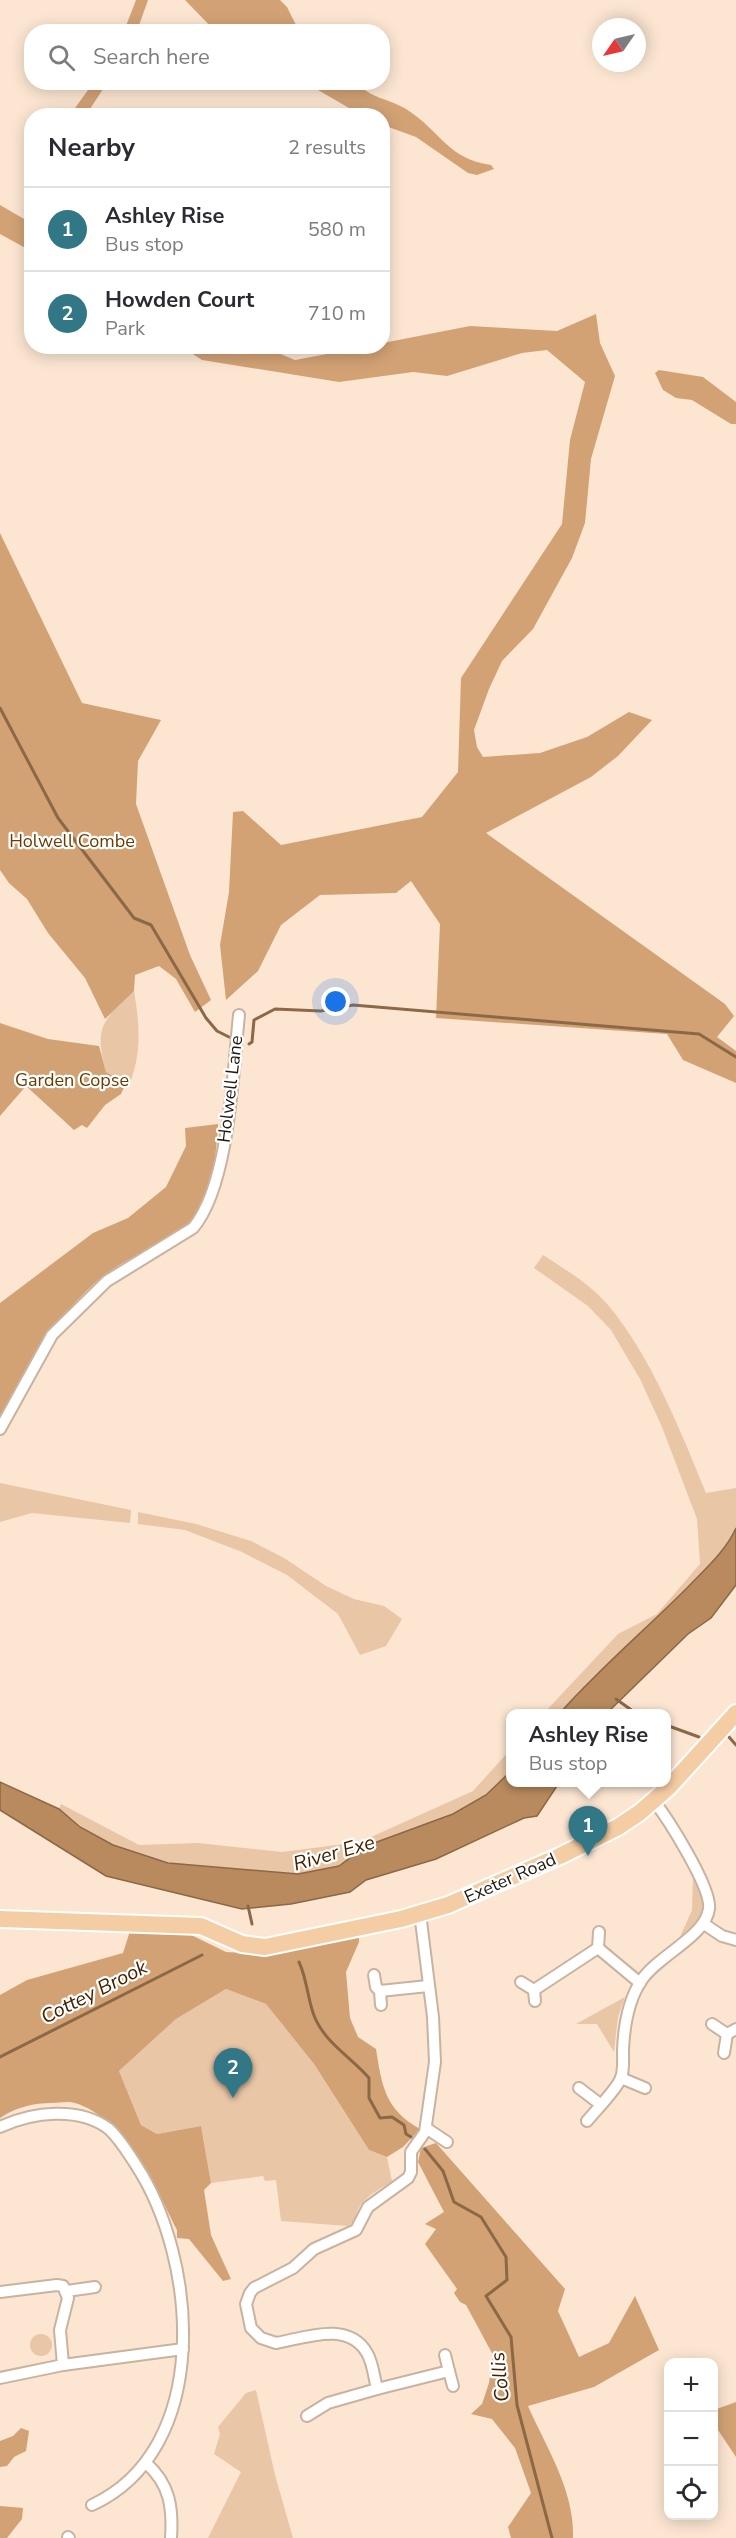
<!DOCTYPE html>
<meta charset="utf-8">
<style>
:root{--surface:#fff;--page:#f7f7f7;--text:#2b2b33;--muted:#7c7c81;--line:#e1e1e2;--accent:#327786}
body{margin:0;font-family:"Nunito Sans",sans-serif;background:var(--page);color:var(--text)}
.controls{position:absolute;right:18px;bottom:18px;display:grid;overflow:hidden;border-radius:12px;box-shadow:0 3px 15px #0003}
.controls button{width:54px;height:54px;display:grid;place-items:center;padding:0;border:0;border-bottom:2px solid var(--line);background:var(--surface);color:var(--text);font:30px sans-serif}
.compass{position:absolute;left:592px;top:18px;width:54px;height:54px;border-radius:50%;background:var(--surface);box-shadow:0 3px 15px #0003;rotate:236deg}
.you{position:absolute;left:336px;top:1002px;width:21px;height:21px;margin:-15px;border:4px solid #fff;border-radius:50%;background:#1a73e8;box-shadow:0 0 0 9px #1a73e833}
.badge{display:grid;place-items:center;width:39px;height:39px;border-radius:50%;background:var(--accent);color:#fff;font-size:20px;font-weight:700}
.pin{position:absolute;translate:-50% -50px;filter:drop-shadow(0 2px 3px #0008)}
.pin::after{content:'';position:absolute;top:32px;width:21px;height:18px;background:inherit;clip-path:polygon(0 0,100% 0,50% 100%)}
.popup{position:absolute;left:506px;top:1709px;width:165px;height:78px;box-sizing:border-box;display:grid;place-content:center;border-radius:12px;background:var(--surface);filter:drop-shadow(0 2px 4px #0005);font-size:20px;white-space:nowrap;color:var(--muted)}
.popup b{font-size:22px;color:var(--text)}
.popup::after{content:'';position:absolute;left:50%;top:100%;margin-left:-12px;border:12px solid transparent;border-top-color:var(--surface)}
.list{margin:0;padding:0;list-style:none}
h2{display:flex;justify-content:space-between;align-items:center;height:78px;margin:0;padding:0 24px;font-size:26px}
h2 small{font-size:20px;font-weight:400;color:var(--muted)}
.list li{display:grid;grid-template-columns:39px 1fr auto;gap:18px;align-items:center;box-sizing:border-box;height:84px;padding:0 24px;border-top:2px solid var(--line)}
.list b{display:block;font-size:22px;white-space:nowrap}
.list p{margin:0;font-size:20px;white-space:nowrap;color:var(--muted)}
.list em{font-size:20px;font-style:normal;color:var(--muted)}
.icon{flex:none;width:33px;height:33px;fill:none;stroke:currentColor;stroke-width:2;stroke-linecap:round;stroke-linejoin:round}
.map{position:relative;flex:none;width:736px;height:2538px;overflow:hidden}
.search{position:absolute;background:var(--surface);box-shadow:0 3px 15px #0003;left:24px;top:24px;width:366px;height:66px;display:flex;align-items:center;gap:15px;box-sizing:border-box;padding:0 21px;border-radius:24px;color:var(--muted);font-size:22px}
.panel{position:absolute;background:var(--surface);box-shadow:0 3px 15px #0003;left:24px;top:108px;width:366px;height:246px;border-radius:24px}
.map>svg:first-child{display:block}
.green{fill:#e9c6a6}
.forest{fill:#d2a275}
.water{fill:#b88a5d;stroke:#8b6846;stroke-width:1.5}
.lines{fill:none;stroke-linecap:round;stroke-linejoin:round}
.stream{stroke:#8b6846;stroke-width:3}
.minor-casing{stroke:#c9b3a0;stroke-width:14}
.primary-casing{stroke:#fff;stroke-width:20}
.minor{stroke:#fff;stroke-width:10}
.primary{stroke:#f5cda4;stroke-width:16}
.labels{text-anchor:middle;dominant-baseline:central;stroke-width:4.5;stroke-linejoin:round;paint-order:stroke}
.park-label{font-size:18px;fill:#693c00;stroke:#fff}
.street-label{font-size:18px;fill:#211a12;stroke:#fff}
.water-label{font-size:20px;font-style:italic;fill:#412200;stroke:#fff}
</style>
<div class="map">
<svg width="736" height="2538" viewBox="0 0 736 2538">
<rect width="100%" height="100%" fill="#fce6d2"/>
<!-- green -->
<g class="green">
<path d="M134,991C140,1026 142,1055 128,1088L124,1085L125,1082L106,1072C94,1027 102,1021 134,991Z"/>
<path d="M543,1255C566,1270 590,1284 608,1305C651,1356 681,1432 706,1493L736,1488V1528L729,1544L669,1607L590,1680L560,1713H544L618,1634L657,1614L700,1564L697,1519L662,1427L640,1379L611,1330L588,1306L534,1268Z"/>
<path d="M0,1483L131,1510L130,1523L32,1513L0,1522Z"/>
<path d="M138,1512L196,1524L251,1541L284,1558L326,1586L354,1599L384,1606L402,1619L386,1646L360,1655L338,1614L287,1575L242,1552L185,1530L138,1524Z"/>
<path d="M510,1750V1772L486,1795L453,1814L366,1846L339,1866L298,1874L171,1863L113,1845L80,1827L59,1809L61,1804L139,1845L198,1843L282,1852L360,1842L473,1791Z"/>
<path d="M693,1876C709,1905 706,1921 679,1939L692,1910Z"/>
<path d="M226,1989L266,2004L314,2064L369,2150L387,2157L392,2181C382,2188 367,2195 360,2206C355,2214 357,2221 348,2226L281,2221L276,2180L265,2181L263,2176L211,2183L201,2126L157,2134L141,2125L119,2071L176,2019Z"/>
<path d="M625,1997L618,2017L614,2052L597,2024H576Z"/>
<circle cx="41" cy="2345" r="11"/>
<path d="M256,2390L275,2475L293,2538H208L241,2472L214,2454L220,2434L218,2427L246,2393Z"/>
</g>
<!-- forest -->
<g class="forest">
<path d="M136,0H148L137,31H124Z"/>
<path d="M185,0H280L287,7L299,31H215Z"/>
<path d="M93,83H107L86,115H70Z"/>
<path d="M306,83H358C369,98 390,99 406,109C441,131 447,159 491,165L494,169L477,175L468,173L416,137L383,125L382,116L361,115Z"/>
<path d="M0,205L31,223V251L0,234Z"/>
<path d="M596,314L600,343L615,376L591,459L585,523L572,558L533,629L502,661L489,689L474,730L477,747L483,757L540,753L587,737L629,712L652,720L618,756L591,777L486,833L725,1004L734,1016L717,1037L736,1051V1083L683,1060L667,1034L436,1018L440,924L411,881L396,893L320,895L281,925L258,971L226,1000L220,945L229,892L233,812L243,811L281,845L422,817L458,772L461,678L562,524L570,440L585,382L547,350L522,353L447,376L413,372L339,382L202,360L182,347L266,348L295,360L364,347L382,346L383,343L470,326L557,331Z"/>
<path d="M659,370L703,377L736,402V424H731L692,400L676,398L663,390L655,373Z"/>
<path d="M0,533L82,703L161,720L138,761L136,804L190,955L211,1000L195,1012L176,979L159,966L135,975L134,991L105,1019L85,978L48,933L27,899L9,883L0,870Z"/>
<path d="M0,1023L48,1039L99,1046L106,1072L126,1083L121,1094L105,1105L87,1128L82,1125L74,1130L26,1086L0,1116Z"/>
<path d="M218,1124C217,1149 212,1198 195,1217C175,1239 127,1257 102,1277C56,1315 29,1366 0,1417V1303L93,1233L128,1218L166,1187L186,1146L185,1128Z"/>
<path d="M181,1930L226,1952L260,1954L359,1933V1942L346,1972L350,2018L358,2037L376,2049C382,2087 385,2109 420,2129L403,2147L387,2157L369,2150L314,2064L266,2004L226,1989L176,2019L119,2071L141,2125L157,2134L201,2126L211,2183L204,2190L211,2235L231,2279L223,2281L189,2239L177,2238V2230C156,2187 124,2118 75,2103C68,2101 59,2103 52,2103C34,2103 16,2107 0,2118V1995L27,1980L123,1953L130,1931Z"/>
<path d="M436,2143L565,2289L558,2311L579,2357L609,2343L635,2296L659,2350L594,2387L528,2406C546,2447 575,2491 573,2538H511L508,2527L531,2493L515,2448L492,2419L471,2414L482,2404L489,2383L493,2355L466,2305L460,2302L454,2293L457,2289L425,2244L436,2229L425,2224L444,2212L418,2162L421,2148Z"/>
<path d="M736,2402V2457L714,2424V2410Z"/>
<path d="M21,2428L29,2431L26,2451L14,2457L7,2466L0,2467V2441L13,2436Z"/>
<path d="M0,2506L23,2508L22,2519L7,2538H0Z"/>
</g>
<!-- water -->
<g class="water">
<path d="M736,1528V1585L711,1618L688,1634L607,1713H560C599,1669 645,1630 687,1588C705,1569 725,1552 736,1528Z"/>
<path d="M510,1772V1782L559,1783L537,1816L524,1818L436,1859L366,1880L350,1892L291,1904L242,1909L106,1876L0,1810V1782L59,1809L80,1827L113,1845L168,1863L298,1874L339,1866L366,1846L453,1814L486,1795Z"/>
</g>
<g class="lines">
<!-- stream -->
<g class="stream">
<path d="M0,708L58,818L134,918L151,925L206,1018L217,1031L229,1037"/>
<path d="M249,1044L252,1042L254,1020L275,1009L321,1011L353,1005L699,1034L736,1057"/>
<path d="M616,1699L637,1714"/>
<path d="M666,1725L699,1737"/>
<path d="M729,1737L736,1745"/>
<path d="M248,1906L252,1924"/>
<path d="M299,1962C308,1981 308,2005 316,2020C327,2044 353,2059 369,2078V2098L380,2118L392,2117L404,2125L406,2134L411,2137"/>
<path d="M0,2057L202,1955"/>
<path d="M425,2149L443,2171L454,2202L481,2217L506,2257L507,2280L486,2296L511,2337L517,2405L552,2538"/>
</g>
<!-- minor casing -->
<g class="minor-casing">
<g id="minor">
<path d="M0,1429L52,1335L107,1281L193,1228C229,1186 233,1072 239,1015"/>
<path d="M704,1924L722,1936L736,1940"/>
<path d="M598,1948L599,1932"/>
<path d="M374,1975L376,1987L380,1991L381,2005"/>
<path d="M521,1982L534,1990L535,2001"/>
<path d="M534,1990L598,1948L640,1983"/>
<path d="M380,1991L428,1986"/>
<path d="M712,2024L727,2034"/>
<path d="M724,2053L727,2034L736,2029"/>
<path d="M621,2078L645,2088"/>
<path d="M579,2088L600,2104"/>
<path d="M587,2121C596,2110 617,2089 621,2078C624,2070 623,2058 623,2050C624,2026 628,2001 641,1981C658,1955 705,1937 709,1909C712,1888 668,1819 654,1801"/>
<path d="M0,2127C32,2112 79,2106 109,2129C120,2139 128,2153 136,2165C198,2260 213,2449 92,2505"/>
<path d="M426,2128L447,2142"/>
<path d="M67,2291L95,2287"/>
<path d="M0,2292L57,2285L63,2286L68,2298L60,2330L63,2365L0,2378"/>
<path d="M63,2365L183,2349"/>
<path d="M449,2371L453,2386"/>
<path d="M377,2389L449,2371L445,2355"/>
<path d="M307,2416L328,2403L377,2389C374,2377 373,2363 367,2353C348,2320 305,2338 276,2343L261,2338L251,2328L246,2304L250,2293L254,2288L293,2268L314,2249L356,2230L368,2207L408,2178L411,2172V2152L425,2132L435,2062L433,2017L420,1913"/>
<path d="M146,2463C170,2484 173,2508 171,2538"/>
<path d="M68,2537L69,2538"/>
</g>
</g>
<!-- primary casing -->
<g class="primary-casing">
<path id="primary" d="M0,1919L201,1926L242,1944L265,1947L401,1919L448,1905L560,1856L618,1827L639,1813L668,1788L736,1713"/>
</g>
<!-- minor -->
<use href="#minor" class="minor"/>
<!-- primary -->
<use href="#primary" class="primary"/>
</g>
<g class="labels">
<!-- park labels -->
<g class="park-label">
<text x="72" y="841">Holwell Combe</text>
<text x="72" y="1080">Garden Copse</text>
</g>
<!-- street labels -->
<g class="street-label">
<text transform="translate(230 1089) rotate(-83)">Holwell Lane</text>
<text transform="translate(510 1878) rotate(-24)">Exeter Road</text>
</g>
<!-- water labels -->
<g class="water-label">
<text transform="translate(334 1853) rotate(-16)">River Exe</text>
<text transform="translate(94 1992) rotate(-27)">Cottey Brook</text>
<text transform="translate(500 2377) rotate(-96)">Collis</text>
</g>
</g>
</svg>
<div class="controls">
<button>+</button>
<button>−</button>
<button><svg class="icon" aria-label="locate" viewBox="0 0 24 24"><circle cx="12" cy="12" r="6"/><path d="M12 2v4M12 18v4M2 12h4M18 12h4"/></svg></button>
</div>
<svg class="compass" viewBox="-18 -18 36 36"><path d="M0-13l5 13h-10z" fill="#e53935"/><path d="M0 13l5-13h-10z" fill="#7c7c81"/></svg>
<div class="you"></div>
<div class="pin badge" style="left:588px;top:1856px">1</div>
<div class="popup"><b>Ashley Rise</b>Bus stop</div>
<div class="pin badge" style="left:233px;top:2098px">2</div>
<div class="search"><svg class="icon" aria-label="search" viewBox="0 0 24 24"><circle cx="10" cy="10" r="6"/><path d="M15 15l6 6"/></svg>Search here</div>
<section class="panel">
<h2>Nearby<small>2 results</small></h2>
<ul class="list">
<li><span class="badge">1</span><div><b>Ashley Rise</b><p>Bus stop</p></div><em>580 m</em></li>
<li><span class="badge">2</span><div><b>Howden Court</b><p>Park</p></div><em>710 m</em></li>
</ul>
</section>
</div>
